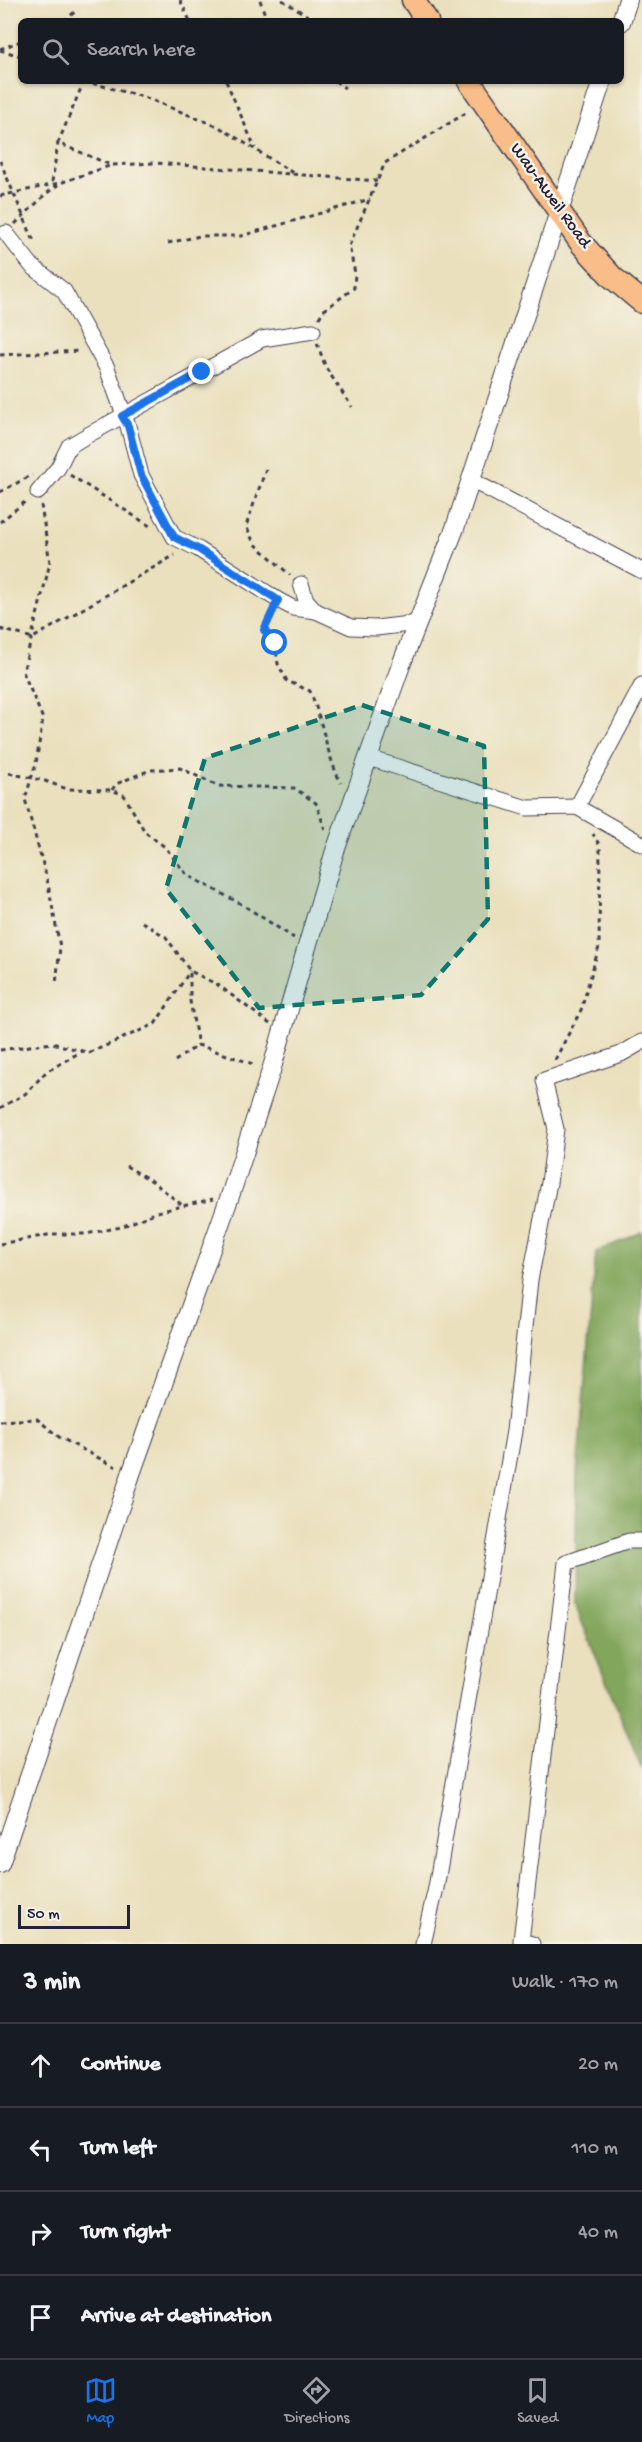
<!DOCTYPE html>
<meta charset="utf-8">
<style>
:root{--surface:#171b24;--page:#20242c;--text:#f1f3f6;--muted:#9ea1a6;--line:#363941;--accent:#1a73e8}
body{margin:0;font-family:"Gochi Hand",sans-serif;background:var(--page);color:var(--text)}
.scale{position:absolute;left:18px;bottom:15px;width:112px;box-sizing:border-box;padding-left:6px;border:3px solid #22223b;border-top:0;font-size:16px;line-height:21px;white-space:nowrap;color:#22223b;-webkit-text-stroke:4px #f7f3e8;paint-order:stroke}
.stop{position:absolute;width:18px;height:18px;margin:-14px;border:4px solid #1a73e8;border-radius:50%;background:#fff}
.stop.end{background:#1a73e8;border-color:#fff;box-shadow:0 2px 6px #0008}
.list{margin:0;padding:0;list-style:none}
h2{display:flex;justify-content:space-between;align-items:center;height:78px;margin:0;padding:0 24px;font-size:26px}
h2 small{font-size:20px;font-weight:400;color:var(--muted)}
.list li{display:grid;grid-template-columns:39px 1fr auto;gap:18px;align-items:center;box-sizing:border-box;height:84px;padding:0 24px;border-top:2px solid var(--line)}
.list b{display:block;font-size:22px;white-space:nowrap}
.list em{font-size:20px;font-style:normal;color:var(--muted)}
.icon{flex:none;width:33px;height:33px;fill:none;stroke:currentColor;stroke-width:2;stroke-linecap:round;stroke-linejoin:round}
.map{position:relative;flex:none;width:642px;height:1944px;overflow:hidden}
.search{position:absolute;background:var(--surface);box-shadow:0 2px 4px #0004;left:18px;right:18px;top:18px;height:66px;display:flex;align-items:center;gap:15px;box-sizing:border-box;padding:0 21px;border-radius:9px;color:var(--muted);font-size:22px}
.sheet{height:414px;background:var(--surface)}
nav{display:flex;justify-content:space-around;align-items:center;box-sizing:border-box;height:84px;border-top:2px solid var(--line);background:var(--surface);font-size:16px;color:var(--muted)}
nav a{display:grid;justify-items:center;gap:3px}
nav .on{color:var(--accent)}
.map>svg:first-child{display:block}
.forest{fill:#82a65b;stroke:#52644b;stroke-width:1.5}
.lines{fill:none;stroke-linecap:round;stroke-linejoin:round}
.minor-casing{stroke:#403e4e;stroke-width:17}
.tertiary-casing{stroke:#403e4e;stroke-width:20}
.primary-casing{stroke:#403e4e;stroke-width:25}
.path{stroke:#403e4e;stroke-width:3;stroke-dasharray:4.5 4.5;stroke-linecap:butt}
.minor{stroke:#fff;stroke-width:15}
.tertiary{stroke:#fff;stroke-width:18}
.primary{stroke:#f8bd88;stroke-width:22}
.route{stroke:#1a73e8;stroke-width:8}
.marked{fill:#0f766e;fill-opacity:0.2;stroke:#0f766e;stroke-width:4.5;stroke-dasharray:12 8;stroke-linejoin:round}
.labels{text-anchor:middle;dominant-baseline:central;stroke-width:5;stroke-linejoin:round;paint-order:stroke}
.street-label{font-size:18px;fill:#22223b;stroke:#f7f3e8}
</style>
<div class="map">
<svg width="642" height="1944" viewBox="0 0 642 1944">
<rect width="100%" height="100%" fill="#f7f3e8"/>
<filter id="ink" filterUnits="userSpaceOnUse"><feTurbulence type="fractalNoise" baseFrequency=".0167" numOctaves="2"/><feDisplacementMap in="SourceGraphic" scale="12" xChannelSelector="R" yChannelSelector="G"/><feConvolveMatrix kernelMatrix="1 2 1 2 8 2 1 2 1" color-interpolation-filters="sRGB"/></filter>
<filter id="wash" filterUnits="userSpaceOnUse"><feTurbulence type="fractalNoise" baseFrequency=".008" numOctaves="4" result="noise"/><feDisplacementMap in="SourceGraphic" scale="24" xChannelSelector="R" yChannelSelector="G"/><feGaussianBlur stdDeviation="1.35" result="paint"/><feColorMatrix in="noise" values="0 0 0 0 0 0 0 0 0 0 0 0 0 0 0 0 0 1.4 0 .05"/><feComposite in="paint" operator="in"/></filter>
<g filter="url(#wash)">
<rect width="100%" height="100%" fill="#eae0bd"/>
<!-- forest -->
<path class="forest" d="M642,1232V1769L575,1605L577,1472L596,1252Z"/>
</g>
<g filter="url(#ink)">
<g class="lines">
<!-- minor casing -->
<g class="minor-casing">
<g id="minor">
<path d="M6,233L32,266L64,291L107,368L128,426L141,475L174,537L198,549L278,600L293,608L316,611"/>
<path d="M471,480L642,571"/>
<path d="M38,492L58,468L69,446L88,435L262,339L313,331"/>
<path d="M301,584L306,600L316,611L351,627L376,628L418,623"/>
<path d="M369,758L527,808L577,807L642,844"/>
<path d="M577,807L642,685"/>
<path d="M423,1944L436,1888L514,1431L530,1280L549,1183L556,1129L544,1080L621,1054L642,1042"/>
<path d="M532,1944L521,1941L566,1563L629,1541H642"/>
</g>
</g>
<!-- tertiary casing -->
<g class="tertiary-casing">
<g id="tertiary">
<path d="M621,22L628,0"/>
<path d="M0,1864L131,1474L230,1196L271,1071L334,854L401,665L455,528L602,81"/>
</g>
</g>
<!-- primary casing -->
<g class="primary-casing">
<g id="primary">
<path d="M413,0L427,21"/>
<path d="M469,81L581,243L612,277L642,302"/>
</g>
</g>
<!-- path -->
<g class="path">
<path d="M180,0L190,21"/>
<path d="M260,0L267,21"/>
<path d="M282,0L316,21"/>
<path d="M64,21L77,10"/>
<path d="M0,49L21,41"/>
<path d="M0,50L21,56"/>
<path d="M84,81L144,97L219,127L293,173"/>
<path d="M84,81L58,143L111,165"/>
<path d="M226,81L255,148"/>
<path d="M335,81L345,88"/>
<path d="M0,161L33,239V243"/>
<path d="M52,182L58,143"/>
<path d="M0,196L59,183"/>
<path d="M15,224L46,194L60,183L112,165L156,163L377,181"/>
<path d="M168,243L200,236H241L370,199"/>
<path d="M319,318L323,311L354,288L355,273L349,246L385,163L469,111"/>
<path d="M317,343L326,368L352,407"/>
<path d="M0,355L80,351"/>
<path d="M266,469L246,526L254,543L290,575"/>
<path d="M70,475L153,528"/>
<path d="M0,492L32,475"/>
<path d="M41,505L50,563L23,672L43,719L36,763L25,799L47,879L60,947L56,984"/>
<path d="M0,522L26,501"/>
<path d="M272,613L264,630L275,643L278,664L287,681L310,691C323,721 326,754 341,783"/>
<path d="M0,629L33,638L175,555"/>
<path d="M9,773L45,781L67,789L112,790L124,795L145,832L165,847L187,875L243,905L294,938"/>
<path d="M112,790L116,784L150,770L180,768L218,786L294,788L316,803L325,829"/>
<path d="M142,922L166,937L190,971L218,985L270,1024"/>
<path d="M190,973V1001L198,1045L256,1065"/>
<path d="M0,1050L52,1043L82,1051"/>
<path d="M555,1060L581,1010L599,947L600,846L593,834"/>
<path d="M175,1061L198,1045"/>
<path d="M0,1108L25,1094L46,1072L82,1051L89,1053L155,1024L190,971"/>
<path d="M126,1166L152,1181L182,1205"/>
<path d="M0,1244L53,1234H86L121,1227L157,1212L213,1199"/>
<path d="M0,1421L37,1419L59,1437L116,1467"/>
</g>
<!-- minor -->
<use href="#minor" class="minor"/>
<!-- tertiary -->
<use href="#tertiary" class="tertiary"/>
<!-- primary -->
<use href="#primary" class="primary"/>
</g>
</g>
<g class="lines" filter="url(#ink)">
<!-- route -->
<path class="route" d="M202,372L122,416L128,426L141,475L174,537L198,549L278,600L264,630L275,643"/>
</g>
<!-- marked area -->
<path class="marked" d="M362,705L484,746L488,919L421,995L259,1008L166,889L205,758Z"/>
<g class="labels">
<!-- street labels -->
<g class="street-label">
<text transform="translate(550 196) rotate(54)">Wau-Aweil Road</text>
</g>
</g>
</svg>
<div class="scale">50 m</div>
<div class="stop" style="left:275px;top:643px"></div>
<div class="stop end" style="left:202px;top:372px"></div>
<div class="search"><svg class="icon" aria-label="search" viewBox="0 0 24 24"><circle cx="10" cy="10" r="6"/><path d="M15 15l6 6"/></svg>Search here</div>
</div>
<section class="sheet">
<h2>3 min<small>Walk · 170 m</small></h2>
<ul class="list">
<li><svg class="icon" aria-label="ahead" viewBox="0 0 24 24"><path d="M12 20V5M6 11l6-6 6 6"/></svg><div><b>Continue</b></div><em>20 m</em></li>
<li><svg class="icon" aria-label="left" viewBox="0 0 24 24"><path d="M17 20v-9H6M10 6l-5 5 5 5"/></svg><div><b>Turn left</b></div><em>110 m</em></li>
<li><svg class="icon" aria-label="right" viewBox="0 0 24 24"><path d="M7 20v-9h11M14 6l5 5-5 5"/></svg><div><b>Turn right</b></div><em>40 m</em></li>
<li><svg class="icon" aria-label="arrive" viewBox="0 0 24 24"><path d="M6 21V4h12l-3 4 3 4H6"/></svg><div><b>Arrive at destination</b></div></li>
</ul>
</section>
<nav>
<a class="on"><svg class="icon" aria-label="map" viewBox="0 0 24 24"><path d="M3 6l6-2 6 2 6-2v14l-6 2-6-2-6 2zM9 4v14M15 6v14"/></svg>Map</a>
<a><svg class="icon" aria-label="directions" viewBox="0 0 24 24"><path d="M12 3l9 9-9 9-9-9zM9 14v-3h6M13 9l2 2-2 2"/></svg>Directions</a>
<a><svg class="icon" aria-label="saved" viewBox="0 0 24 24"><path d="M7 4h10v16l-5-4-5 4z"/></svg>Saved</a>
</nav>
